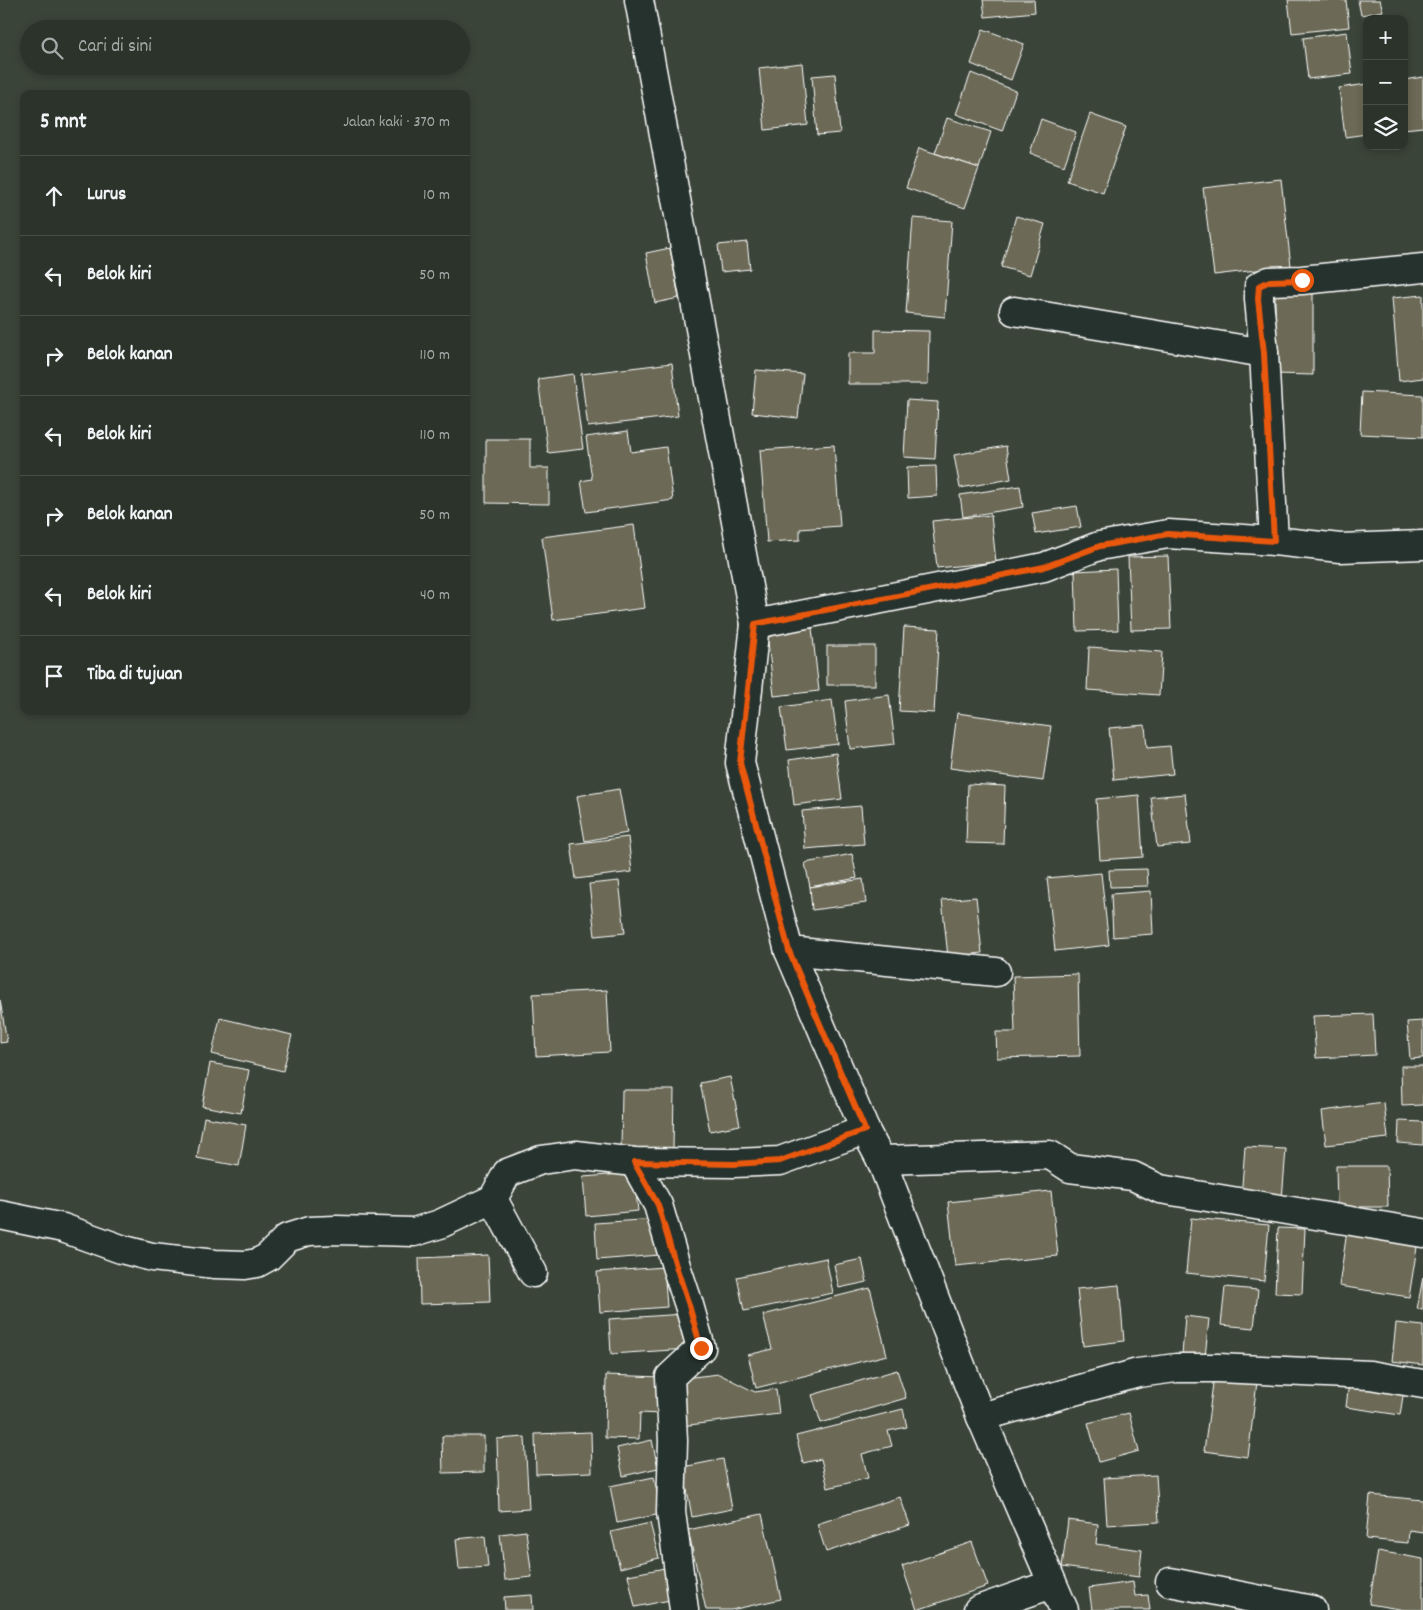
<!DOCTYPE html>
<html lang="id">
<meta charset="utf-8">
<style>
:root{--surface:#2c332b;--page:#383f37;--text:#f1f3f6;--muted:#a6aaa9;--line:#484e47}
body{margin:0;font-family:Dekko,sans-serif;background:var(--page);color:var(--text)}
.controls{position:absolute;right:15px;top:15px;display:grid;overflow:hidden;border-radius:10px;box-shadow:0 2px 8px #0003}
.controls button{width:45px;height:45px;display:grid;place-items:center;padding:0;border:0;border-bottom:1px solid var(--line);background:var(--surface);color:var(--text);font:25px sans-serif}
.stop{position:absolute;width:15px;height:15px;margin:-11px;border:4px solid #ea580c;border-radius:50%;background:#fff}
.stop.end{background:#ea580c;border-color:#fff;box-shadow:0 1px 5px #0008}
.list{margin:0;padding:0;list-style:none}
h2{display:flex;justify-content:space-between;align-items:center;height:65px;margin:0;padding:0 20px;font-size:21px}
h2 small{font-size:16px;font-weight:400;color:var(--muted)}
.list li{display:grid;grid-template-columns:32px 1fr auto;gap:15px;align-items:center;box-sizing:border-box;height:80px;padding:0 20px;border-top:1px solid var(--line)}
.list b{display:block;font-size:19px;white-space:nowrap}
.list em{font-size:16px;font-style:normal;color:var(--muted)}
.icon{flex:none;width:28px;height:28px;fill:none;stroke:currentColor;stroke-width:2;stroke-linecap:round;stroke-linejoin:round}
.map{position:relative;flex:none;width:1423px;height:1610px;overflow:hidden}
.search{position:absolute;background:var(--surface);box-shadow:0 2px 8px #0003;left:20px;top:20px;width:450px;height:55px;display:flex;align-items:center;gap:12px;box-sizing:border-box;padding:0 18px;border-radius:28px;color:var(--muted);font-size:19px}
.panel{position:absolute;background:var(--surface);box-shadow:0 2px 8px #0003;left:20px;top:90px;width:450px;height:625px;border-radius:10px}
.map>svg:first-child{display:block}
.building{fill:#6c6b56;stroke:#fff}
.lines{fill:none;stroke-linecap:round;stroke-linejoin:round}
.street-casing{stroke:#fff;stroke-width:31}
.secondary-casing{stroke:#fff;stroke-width:31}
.street{stroke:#26332d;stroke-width:28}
.secondary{stroke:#26332d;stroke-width:28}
.route{stroke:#ea580c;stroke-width:6}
</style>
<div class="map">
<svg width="1423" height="1610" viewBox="0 0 1423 1610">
<rect width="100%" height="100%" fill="#3b4439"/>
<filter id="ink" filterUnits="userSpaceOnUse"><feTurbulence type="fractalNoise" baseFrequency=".02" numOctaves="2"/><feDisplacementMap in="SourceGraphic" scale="10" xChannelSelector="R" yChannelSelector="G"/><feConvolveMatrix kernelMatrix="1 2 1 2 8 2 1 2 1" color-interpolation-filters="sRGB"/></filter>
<g filter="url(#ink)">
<!-- building -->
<g class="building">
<path d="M983,0H1034L1035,12L985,17Z"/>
<path d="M1288,0H1346L1349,27L1292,33Z"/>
<path d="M1358,0H1380L1383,11L1361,15Z"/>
<path d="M983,29L1024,44L1011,80L971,64Z"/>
<path d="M1347,32L1352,74L1308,79L1303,38Z"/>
<path d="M802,63L808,125L765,130L759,68Z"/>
<path d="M971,73L1016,91L1002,131L956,114Z"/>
<path d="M835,74L840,133L817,135L812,76Z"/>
<path d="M1423,77V127L1404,129V80Z"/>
<path d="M1367,84V134L1345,137L1339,88Z"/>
<path d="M1090,114L1126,127L1103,193L1067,181Z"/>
<path d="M947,118L991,132L979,168L935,153Z"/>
<path d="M1041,119L1076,132L1064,166L1030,153Z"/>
<path d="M919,148L979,168L965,208L906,188Z"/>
<path d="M1281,179L1291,266L1214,275L1203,188Z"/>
<path d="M1016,216L1045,224L1030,275L1001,267Z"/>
<path d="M913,218L952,221L945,317L906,313Z"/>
<path d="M747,242L750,269L721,272L718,245Z"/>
<path d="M670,248L679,298L655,303L646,253Z"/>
<path d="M1275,292H1313V375L1275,374Z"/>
<path d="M1423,295V378L1399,381L1392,298Z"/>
<path d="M875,330L929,331L928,384H848V353H875Z"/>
<path d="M672,363L678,416L588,427L581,374Z"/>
<path d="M756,370L803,374L798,418L752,413Z"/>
<path d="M573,374L583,449L548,453L538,379Z"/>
<path d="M1362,392L1423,395V437L1360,434Z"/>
<path d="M907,400L938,402L935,459L904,457Z"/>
<path d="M628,431L631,452L666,447L673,500L586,512L581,481L592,479L586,437Z"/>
<path d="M486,439H530V468H549V504L486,503Z"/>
<path d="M834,445L840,526L800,529V540L767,542L760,450Z"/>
<path d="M1006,446L1011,479L960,488L954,455Z"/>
<path d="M936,466L937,496L908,498L907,467Z"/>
<path d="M1020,486L1023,507L963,517L960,495Z"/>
<path d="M1077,506L1081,527L1036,534L1032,513Z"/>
<path d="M991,515L996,562L937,568L932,521Z"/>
<path d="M634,525L645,608L553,620L542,537Z"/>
<path d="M1168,556L1171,629L1131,630L1128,557Z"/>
<path d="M1116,569L1118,630L1077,631L1075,571Z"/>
<path d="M904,627L939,629L934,713L899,711Z"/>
<path d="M812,628L819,691L774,696L767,633Z"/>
<rect x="827" y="646" width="48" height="39"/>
<path d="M1089,647L1162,652L1159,695L1087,690Z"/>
<path d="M889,695L895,744L850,749L845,701Z"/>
<path d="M832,700L838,744L787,750L781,707Z"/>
<path d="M957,713L1051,726L1043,781L950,768Z"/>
<path d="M1145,725L1147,748L1170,746L1173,774L1114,780L1109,728Z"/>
<path d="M836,753L842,799L794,805L789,760Z"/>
<path d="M968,784L1005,786L1003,844L966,843Z"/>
<path d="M619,789L627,833L585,841L577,796Z"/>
<path d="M1185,794L1191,844L1157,847L1151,797Z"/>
<path d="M1139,795L1143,857L1100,860L1096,799Z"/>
<path d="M861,806L864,844L805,849L802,811Z"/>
<path d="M628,837L632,872L576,879L571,844Z"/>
<path d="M852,854L857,878L810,887L805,863Z"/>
<path d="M1147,869L1148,886L1110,887L1109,870Z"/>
<path d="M1101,873L1109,945L1055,951L1047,878Z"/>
<path d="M863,879L866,903L812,910L810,887Z"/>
<path d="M619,881L625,933L595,936L589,884Z"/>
<path d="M1151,891L1153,934L1113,937L1111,894Z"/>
<path d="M976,897L982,953L948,957L942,900Z"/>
<path d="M1078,974L1080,1056L997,1058L996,1032H1015L1013,976Z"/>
<path d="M607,990L610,1052L536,1056L533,994Z"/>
<path d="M0,1000L7,1042L0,1043Z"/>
<path d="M1373,1014L1375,1055L1316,1058L1313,1016Z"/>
<path d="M220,1018L292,1035L283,1071L212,1054Z"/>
<path d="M1423,1021V1058L1410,1059L1407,1022Z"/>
<path d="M210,1063L249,1070L241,1113L202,1106Z"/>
<path d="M1401,1066H1423V1105L1402,1106Z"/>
<path d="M730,1077L740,1125L710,1131L700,1083Z"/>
<path d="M622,1090H674L673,1150L621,1149Z"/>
<path d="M1384,1103L1388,1138L1326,1145L1322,1111Z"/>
<path d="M204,1117L246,1125L239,1166L197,1158Z"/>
<path d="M1399,1121L1423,1122V1145L1398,1143Z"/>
<path d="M1245,1147L1286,1149L1282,1200L1241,1198Z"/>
<path d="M1336,1166H1387L1388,1207H1337Z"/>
<path d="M634,1173L638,1211L586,1216L583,1177Z"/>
<path d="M1051,1191L1058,1256L955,1266L948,1202Z"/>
<path d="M1191,1218L1269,1225L1264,1281L1186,1273Z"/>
<path d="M656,1219L659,1255L597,1260L595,1223Z"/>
<path d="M1278,1228L1305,1229L1302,1294L1275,1293Z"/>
<path d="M1347,1231L1418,1241L1409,1297L1339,1286Z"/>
<path d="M488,1255L490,1302L420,1304L419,1258Z"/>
<path d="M826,1258L833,1293L744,1311L737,1277Z"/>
<path d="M862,1259L867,1282L839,1288L834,1265Z"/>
<path d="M664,1267L667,1307L600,1312L597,1272Z"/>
<path d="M1423,1277V1310L1417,1309Z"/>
<path d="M1119,1285L1124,1341L1083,1346L1077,1289Z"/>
<path d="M1225,1287L1258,1290L1254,1328L1221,1325Z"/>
<path d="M870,1288L887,1355L756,1388L748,1355L772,1349L763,1315Z"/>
<path d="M684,1314L687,1349L611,1354L609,1319Z"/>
<path d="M1185,1316L1209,1319L1205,1357L1182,1355Z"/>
<path d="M1396,1323L1423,1326V1365L1392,1361Z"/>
<path d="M897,1370L906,1398L821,1423L812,1395Z"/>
<path d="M719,1374L755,1392L776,1389L779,1414L681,1426L675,1379Z"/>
<path d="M606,1375L662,1377L661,1414L640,1413L639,1439L605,1438Z"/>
<path d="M1214,1376L1257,1382L1248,1457L1204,1451Z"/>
<path d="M1349,1382L1404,1390L1400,1415L1346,1407Z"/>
<path d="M903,1409L907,1427L888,1431L892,1446L862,1454L868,1478L828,1488L821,1459L803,1463L796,1436Z"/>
<path d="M1129,1413L1139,1451L1099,1462L1088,1423Z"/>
<path d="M591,1432L592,1472L536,1474L535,1434Z"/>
<path d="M442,1436H484V1472L443,1473Z"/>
<path d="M525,1437L529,1509L499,1511L497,1439Z"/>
<path d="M652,1440L658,1468L623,1476L617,1448Z"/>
<path d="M723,1459L732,1509L692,1517L683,1467Z"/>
<path d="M1156,1475L1159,1522L1107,1525L1104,1478Z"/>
<path d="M654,1477L661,1514L617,1523L610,1486Z"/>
<path d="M1370,1495L1423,1500V1532L1409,1530L1408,1543L1366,1539Z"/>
<path d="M900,1497L910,1525L826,1552L817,1524Z"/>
<path d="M762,1514L781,1599L731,1610H706L688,1530Z"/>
<path d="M1068,1520L1098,1524L1096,1544L1142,1550L1139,1577L1062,1567Z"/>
<path d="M650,1523L659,1558L620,1568L611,1532Z"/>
<path d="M526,1531L532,1577L505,1580L500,1534Z"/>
<path d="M485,1536L488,1567L459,1569L456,1539Z"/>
<path d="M972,1542L988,1586L917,1610L902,1566Z"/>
<path d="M1378,1551L1423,1559V1610H1405L1369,1604Z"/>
<path d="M665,1568L670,1600L635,1607L628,1575Z"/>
<path d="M1133,1582L1135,1596L1148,1595L1150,1610H1092L1089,1588Z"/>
<path d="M532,1595L533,1610H505L504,1597Z"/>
</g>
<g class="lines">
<!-- street casing -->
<g class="street-casing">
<g id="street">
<path d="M1014,311L1264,353"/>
<path d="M1274,541L1264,353L1259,299V286L1269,281L1302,280L1423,268"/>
<path d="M755,624L1044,567L1099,546L1168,534L1274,541L1340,548L1423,545"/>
<path d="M789,951L996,972"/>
<path d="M881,1160L1050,1155L1070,1168L1133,1176L1160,1189L1423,1233"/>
<path d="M634,1162L658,1205L676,1266L689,1305L701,1348L670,1377L673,1441L671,1512L684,1610"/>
<path d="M493,1199L533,1273"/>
<path d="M0,1215L63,1228L121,1249L152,1257L215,1264L245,1265L257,1263L268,1257L287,1238L309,1231L336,1230L414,1232L440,1224L493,1199L507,1173L541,1160L576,1155L634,1162L734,1163L780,1161L865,1130"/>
<path d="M981,1417L1138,1373L1176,1368H1218L1370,1375L1423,1384"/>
<path d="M1170,1582L1312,1610"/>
<path d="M978,1610L1052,1584"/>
</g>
</g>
<!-- secondary casing -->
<g class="secondary-casing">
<path id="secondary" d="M639,0L755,624L740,763L789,951L865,1130L881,1160L981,1417L1064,1610"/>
</g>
<!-- street -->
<use href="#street" class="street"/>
<!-- secondary -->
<use href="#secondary" class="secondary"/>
</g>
</g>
<g class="lines" filter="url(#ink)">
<!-- route -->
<path class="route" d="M701,1348L689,1305L676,1266L658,1205L634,1162L734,1164L780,1161L865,1130L789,951L740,763L755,624L1044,567L1100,546L1168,534L1274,541L1264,353L1258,299L1259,286L1270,281L1302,280"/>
</g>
</svg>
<div class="controls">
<button>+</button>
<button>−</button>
<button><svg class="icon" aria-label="layers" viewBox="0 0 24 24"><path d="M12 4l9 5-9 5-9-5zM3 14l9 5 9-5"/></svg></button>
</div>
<div class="stop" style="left:1302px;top:280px"></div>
<div class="stop end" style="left:701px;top:1348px"></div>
<div class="search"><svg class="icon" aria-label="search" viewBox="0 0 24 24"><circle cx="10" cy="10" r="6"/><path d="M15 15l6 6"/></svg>Cari di sini</div>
<section class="panel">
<h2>5 mnt<small>Jalan kaki · 370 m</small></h2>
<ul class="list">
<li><svg class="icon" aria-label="ahead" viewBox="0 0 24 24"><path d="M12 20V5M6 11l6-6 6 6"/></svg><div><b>Lurus</b></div><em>10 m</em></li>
<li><svg class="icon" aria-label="left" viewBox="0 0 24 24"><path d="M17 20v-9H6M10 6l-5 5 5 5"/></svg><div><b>Belok kiri</b></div><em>50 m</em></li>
<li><svg class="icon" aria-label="right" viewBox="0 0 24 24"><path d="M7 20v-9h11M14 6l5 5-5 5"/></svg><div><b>Belok kanan</b></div><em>110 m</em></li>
<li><svg class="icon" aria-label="left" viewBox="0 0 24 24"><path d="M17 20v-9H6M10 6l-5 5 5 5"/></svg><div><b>Belok kiri</b></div><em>110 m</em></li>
<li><svg class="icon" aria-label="right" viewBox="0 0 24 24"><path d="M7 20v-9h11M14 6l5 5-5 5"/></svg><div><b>Belok kanan</b></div><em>50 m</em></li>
<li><svg class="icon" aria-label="left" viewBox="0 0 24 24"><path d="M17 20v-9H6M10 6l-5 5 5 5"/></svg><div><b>Belok kiri</b></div><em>40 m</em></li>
<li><svg class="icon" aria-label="arrive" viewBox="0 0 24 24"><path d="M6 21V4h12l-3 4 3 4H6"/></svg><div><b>Tiba di tujuan</b></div></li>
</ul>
</section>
</div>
